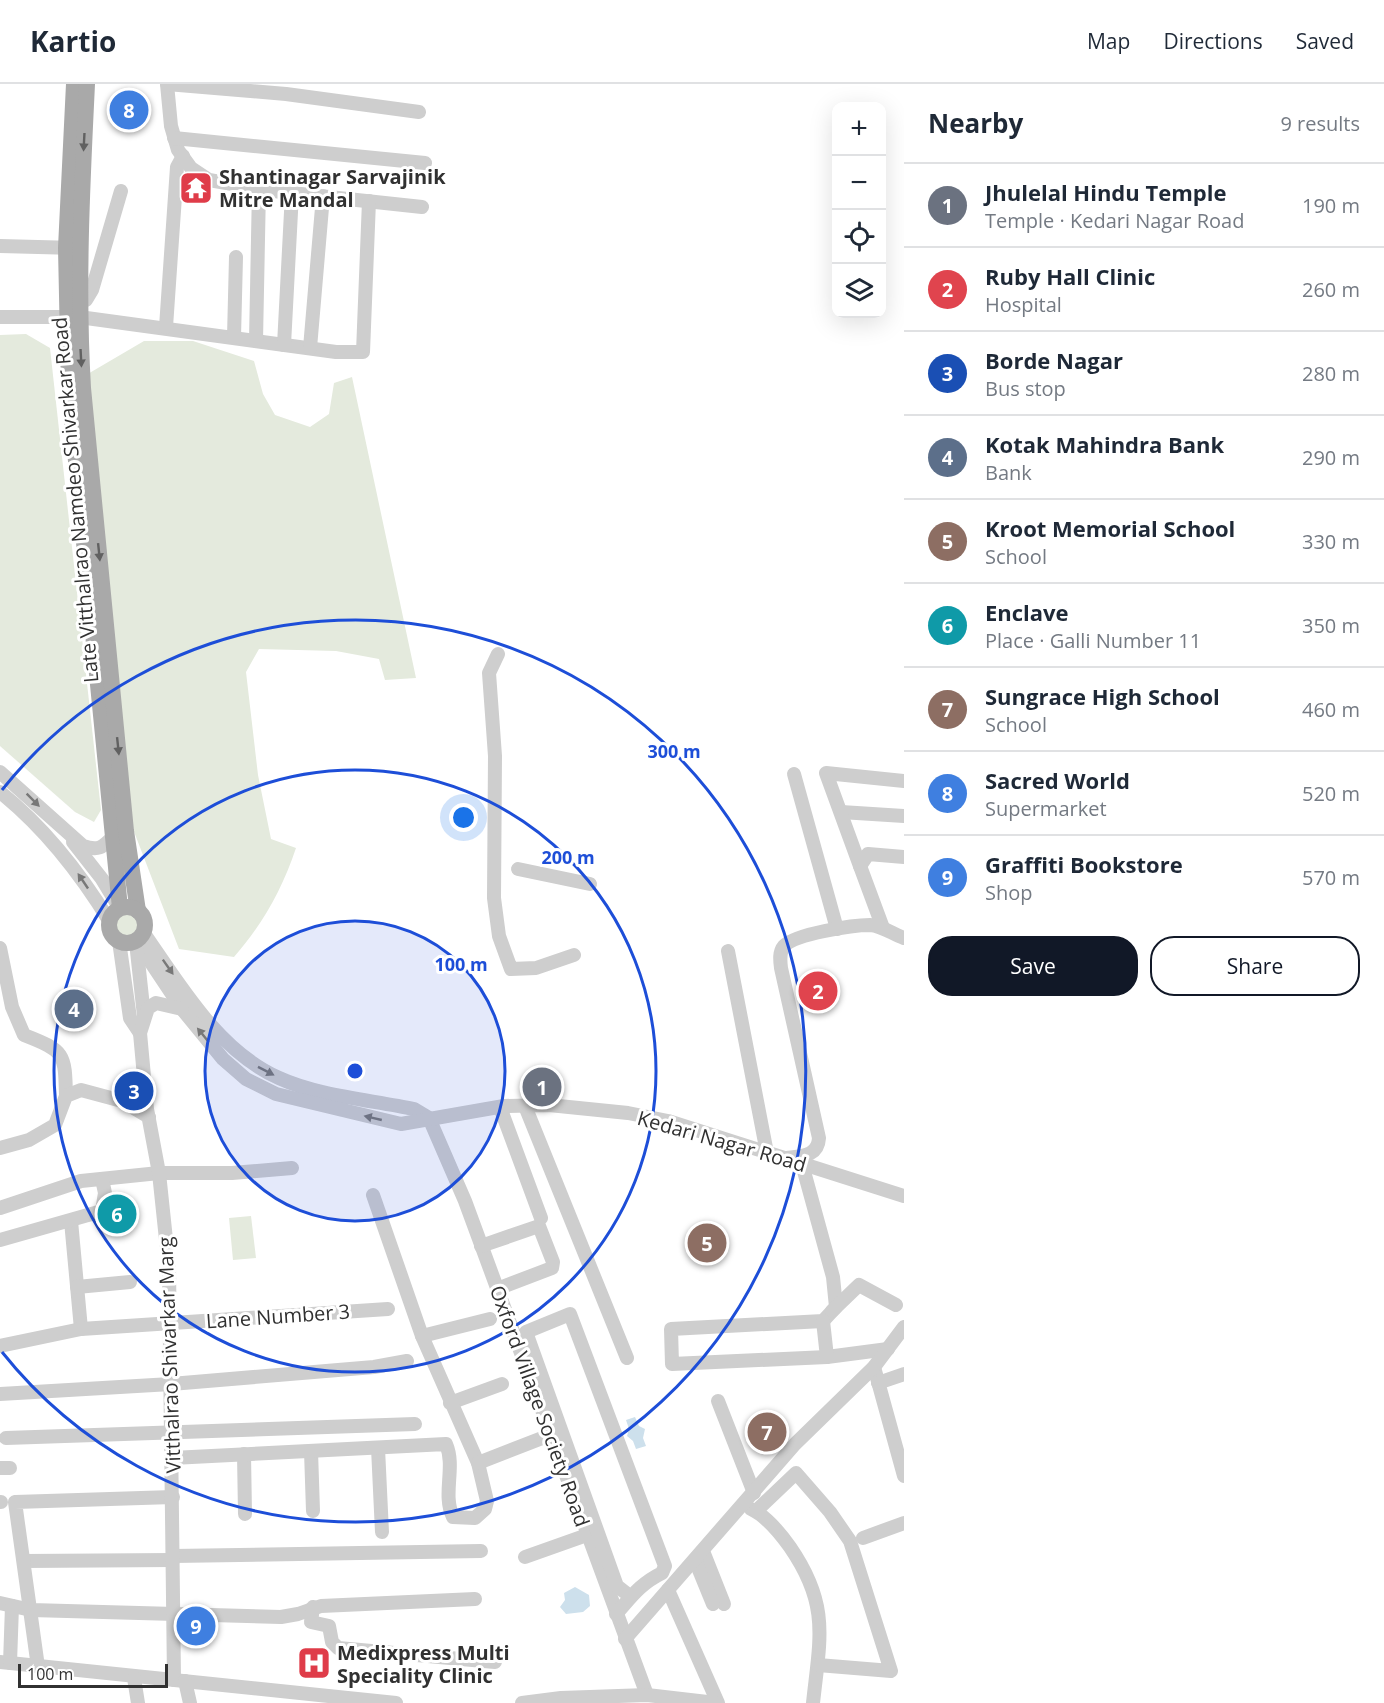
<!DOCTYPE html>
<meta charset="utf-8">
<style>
:root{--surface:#fff;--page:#f2f2f3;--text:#1f2937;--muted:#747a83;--line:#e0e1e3;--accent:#111827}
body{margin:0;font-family:"Open Sans",sans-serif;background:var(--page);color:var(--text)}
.controls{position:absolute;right:18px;top:18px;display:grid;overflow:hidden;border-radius:12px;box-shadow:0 6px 24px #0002}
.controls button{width:54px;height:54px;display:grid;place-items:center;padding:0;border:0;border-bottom:2px solid var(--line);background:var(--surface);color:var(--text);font:30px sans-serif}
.scale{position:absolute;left:18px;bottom:15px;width:150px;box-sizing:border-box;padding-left:6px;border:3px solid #313131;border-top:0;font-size:16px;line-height:21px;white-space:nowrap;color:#313131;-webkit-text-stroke:4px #fff;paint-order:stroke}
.you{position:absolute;left:464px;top:734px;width:21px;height:21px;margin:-15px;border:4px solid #fff;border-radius:50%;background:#1a73e8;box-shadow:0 0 0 9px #1a73e833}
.badge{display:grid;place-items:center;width:39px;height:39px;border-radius:50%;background:var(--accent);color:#fff;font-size:20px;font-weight:700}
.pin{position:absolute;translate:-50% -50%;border:3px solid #fff;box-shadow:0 2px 6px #0006}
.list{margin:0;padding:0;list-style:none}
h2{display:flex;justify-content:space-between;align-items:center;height:78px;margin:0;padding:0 24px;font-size:26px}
h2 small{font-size:20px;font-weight:400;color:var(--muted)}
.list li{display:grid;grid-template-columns:39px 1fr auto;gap:18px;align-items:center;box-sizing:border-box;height:84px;padding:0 24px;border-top:2px solid var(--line)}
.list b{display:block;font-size:22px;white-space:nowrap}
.list p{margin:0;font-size:20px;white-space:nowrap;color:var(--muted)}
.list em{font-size:20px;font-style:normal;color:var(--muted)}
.actions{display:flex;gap:12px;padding:18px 24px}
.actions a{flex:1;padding:14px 0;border:2px solid var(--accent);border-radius:24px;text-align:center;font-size:21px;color:var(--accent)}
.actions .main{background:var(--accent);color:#fff}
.icon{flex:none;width:33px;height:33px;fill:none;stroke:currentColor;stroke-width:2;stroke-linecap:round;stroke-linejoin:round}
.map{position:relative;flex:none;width:904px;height:1619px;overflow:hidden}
header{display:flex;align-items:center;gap:36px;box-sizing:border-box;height:84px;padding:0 30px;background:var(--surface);border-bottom:2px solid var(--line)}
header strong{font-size:28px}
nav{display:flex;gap:33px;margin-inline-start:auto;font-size:21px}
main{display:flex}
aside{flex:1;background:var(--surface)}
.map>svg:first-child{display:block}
.green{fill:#e4eadd}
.water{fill:#cde0ec}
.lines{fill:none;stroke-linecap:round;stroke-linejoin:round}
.minor{stroke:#cecece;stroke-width:14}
.major{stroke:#a9a9a9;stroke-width:16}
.oneway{fill:#616161}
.oneway2{fill:#787878}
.ring{fill:none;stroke:#1d4ed8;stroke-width:3}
.labels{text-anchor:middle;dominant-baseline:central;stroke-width:6;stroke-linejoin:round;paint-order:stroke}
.poi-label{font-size:20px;font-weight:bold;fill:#313131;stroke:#fff;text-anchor:start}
.street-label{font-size:20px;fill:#313131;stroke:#fff}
.centre{fill:#1d4ed8;stroke:#fff;stroke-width:3}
.ring-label{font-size:18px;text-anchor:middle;font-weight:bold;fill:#1d4ed8;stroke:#fff;stroke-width:6;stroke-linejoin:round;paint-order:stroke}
</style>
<header>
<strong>Kartio</strong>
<nav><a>Map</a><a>Directions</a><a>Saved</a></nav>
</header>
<main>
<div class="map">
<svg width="904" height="1619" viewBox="0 0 904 1619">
<rect width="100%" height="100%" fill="#fff"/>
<!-- green -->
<g class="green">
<path d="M26,250L50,264L101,726L94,738L75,728L0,662V251Z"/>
<path d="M144,257H193L254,277L263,310L275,331L310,343L329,330L334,299L352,293L416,594L385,596L379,575L336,567L259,565L246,588L258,691L271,755L296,764C282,806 262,841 234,873L179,865L133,745L86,291Z"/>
<path d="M117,815L142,838L137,868L113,845Z"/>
<path d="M251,1132L256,1174L233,1176L229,1134Z"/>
</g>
<!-- water -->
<g class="water">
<path d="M635,1333L639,1342L645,1345L643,1354L646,1362L636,1365L633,1357L627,1352L629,1345L626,1336Z"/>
<path d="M575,1503L589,1511L590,1522L583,1528L566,1530L560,1523L565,1516L564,1509Z"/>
</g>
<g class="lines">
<!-- minor -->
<g class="minor">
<path d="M167,0L171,42L178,66L191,84L209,96L273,107L422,123"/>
<path d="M167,0L286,10L419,28"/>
<path d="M174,54L425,79"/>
<path d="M0,162L76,164"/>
<path d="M79,216H86L92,206L121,107"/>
<path d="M0,233H79L336,268H363L369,117"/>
<path d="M166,243L177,83L183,72"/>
<path d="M234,253L236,173"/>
<path d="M256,257L259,104"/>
<path d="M284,261L292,109"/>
<path d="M310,264L323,112"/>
<path d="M498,570L489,589L495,672L494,814L499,852L511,885L536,884L574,871"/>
<path d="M0,688L83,762C98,767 102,764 113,753"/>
<path d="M794,690L837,845"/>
<path d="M0,708C45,744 80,789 110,838"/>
<path d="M841,728L904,732"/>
<path d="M73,758L102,795L119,823"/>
<path d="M860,782L826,689L904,697"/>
<path d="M518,785L590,800"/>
<path d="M883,844L860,782L868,770L904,773"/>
<path d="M143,848C180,901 218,967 279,994C318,1012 372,1016 414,1025L429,1034L465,1117L647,1611"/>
<path d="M136,856L182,925L223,975L246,995L276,1010L401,1040L504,1022L549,1021L628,1029L668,1037L904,1112"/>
<path d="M119,857L130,934L140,949"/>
<path d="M136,858L144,932"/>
<path d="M0,864L12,923L24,951C65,967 65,969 66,1012"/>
<path d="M728,867L767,1069"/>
<path d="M525,1022L627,1274"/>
<path d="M500,1023L541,1134"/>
<path d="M0,1064L29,1056L55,1041L66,1012L81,1006L122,1017L149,1033"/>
<path d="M787,1074C803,1072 818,1072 819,1054L781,884C780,876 779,868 784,862C795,850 853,841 870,841C883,842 892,850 904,854"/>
<path d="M802,1080L833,1193L836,1223L823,1237L671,1245L672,1280L827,1273L888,1265"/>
<path d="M373,1111L422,1252"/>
<path d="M0,1124L81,1097L159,1089H232L292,1084"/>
<path d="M71,1137L81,1245"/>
<path d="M0,1156L102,1127L105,1109L102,1095"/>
<path d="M481,1162L539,1142L553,1178L552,1184L497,1205"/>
<path d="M77,1203L130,1198"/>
<path d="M832,1227L859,1201L896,1221"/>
<path d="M823,1237L827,1273"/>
<path d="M0,1262L81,1245L388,1225"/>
<path d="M874,1283L904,1392"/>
<path d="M878,1299L904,1290"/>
<path d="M0,1310L171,1300L374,1283L407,1277"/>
<path d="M718,1317L754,1409"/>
<path d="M450,1319L502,1300"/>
<path d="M6,1354L415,1340"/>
<path d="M378,1364L382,1448"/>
<path d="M311,1367L313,1427"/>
<path d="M244,1370L245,1430"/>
<path d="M172,1374L446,1360C456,1383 442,1410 453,1433L475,1434L485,1425L487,1417L478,1379L422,1252L490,1235"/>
<path d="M478,1379L550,1351"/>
<path d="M0,1384H10"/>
<path d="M0,1418H1"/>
<path d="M751,1425C766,1432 780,1449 790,1463C830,1521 820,1554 813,1619"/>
<path d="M756,1427L796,1389L830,1428L850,1457L891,1587L818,1581"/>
<path d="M863,1454L904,1439"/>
<path d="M703,1467L724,1520"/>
<path d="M173,1472L481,1467"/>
<path d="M525,1473L587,1451"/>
<path d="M695,1476L713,1520"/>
<path d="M24,1477L173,1476"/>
<path d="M668,1506L718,1619"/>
<path d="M0,1519L31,1526L281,1533L298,1530L321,1522L475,1515"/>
<path d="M313,1523L311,1538L329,1542L332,1558L338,1564L495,1578"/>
<path d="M616,1530C632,1512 640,1500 662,1489L665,1482L570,1230L526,1248L617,1502L631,1513"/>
<path d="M625,1555L795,1360L874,1283L904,1243"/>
<path d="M0,1578L396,1619"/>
<path d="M10,1579L12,1522"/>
<path d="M38,1583L15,1418L173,1413"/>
<path d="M134,1594L138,1619"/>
<path d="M174,1596L169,1184L159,1089L147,1025L140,949L148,924L156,919L182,925"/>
<path d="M185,1597L190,1619"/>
<path d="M522,1619L561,1614L647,1611L716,1619"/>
</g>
<!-- major -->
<g class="major">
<path d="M74,0L66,164L69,306L120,824"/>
<path d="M87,0C82,102 77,202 83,304L126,747L138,827"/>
<circle cx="127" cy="841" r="18"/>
</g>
</g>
<!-- one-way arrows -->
<defs><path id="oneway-solid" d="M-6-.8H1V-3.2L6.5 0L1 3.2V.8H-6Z" transform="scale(1.5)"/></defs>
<g class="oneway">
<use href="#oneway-solid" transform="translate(84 58) rotate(93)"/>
<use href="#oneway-solid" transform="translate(81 274) rotate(87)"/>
<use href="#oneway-solid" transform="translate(99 468) rotate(84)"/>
<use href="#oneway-solid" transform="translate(118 662) rotate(84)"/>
</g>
<g class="oneway2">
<use href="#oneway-solid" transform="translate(33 716) rotate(45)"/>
<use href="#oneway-solid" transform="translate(83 797) rotate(-124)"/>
<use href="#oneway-solid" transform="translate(168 883) rotate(55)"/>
<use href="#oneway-solid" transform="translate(203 951) rotate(-129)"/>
<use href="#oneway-solid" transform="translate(266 987) rotate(27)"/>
<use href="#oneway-solid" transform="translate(373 1034) rotate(-167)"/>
</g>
<!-- distance rings -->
<circle cx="355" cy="987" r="150" fill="#1d4ed8" fill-opacity=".12"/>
<g class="ring">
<circle cx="355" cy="987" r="150"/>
<circle cx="355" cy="987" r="301"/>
<path d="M2 706A451 451 0 1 1 2 1268"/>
</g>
<!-- icons -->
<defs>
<g id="temple-square" transform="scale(1.725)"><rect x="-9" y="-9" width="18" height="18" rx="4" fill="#df3c49" stroke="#fff"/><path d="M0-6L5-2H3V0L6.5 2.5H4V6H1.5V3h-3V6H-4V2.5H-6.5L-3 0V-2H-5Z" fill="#fff"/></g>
<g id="hospital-square" transform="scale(1.725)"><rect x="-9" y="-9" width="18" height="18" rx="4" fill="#df3c49" stroke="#fff"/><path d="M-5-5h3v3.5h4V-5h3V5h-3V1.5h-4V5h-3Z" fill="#fff"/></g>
</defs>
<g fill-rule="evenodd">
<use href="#temple-square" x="196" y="104"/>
<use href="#hospital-square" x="314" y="1579"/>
</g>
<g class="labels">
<!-- poi labels -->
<g class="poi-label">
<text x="219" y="92">Shantinagar Sarvajinik<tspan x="219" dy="23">Mitre Mandal</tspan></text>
<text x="337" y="1568">Medixpress Multi<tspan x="337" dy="23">Speciality Clinic</tspan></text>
</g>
<!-- street labels -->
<g class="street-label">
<text transform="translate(75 416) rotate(-95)">Late Vitthalrao Namdeo Shivarkar Road</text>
<text transform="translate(722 1057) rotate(16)">Kedari Nagar Road</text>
<text transform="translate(278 1232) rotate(-4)">Lane Number 3</text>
<text transform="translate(169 1271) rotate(-92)">Vitthalrao Shivarkar Marg</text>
<text transform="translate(540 1322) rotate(70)">Oxford Village Society Road</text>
</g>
</g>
<circle cx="355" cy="987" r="9" class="centre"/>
<g class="ring-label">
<text x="674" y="674">300 m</text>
<text x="568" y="780">200 m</text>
<text x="461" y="887">100 m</text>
</g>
</svg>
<div class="controls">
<button>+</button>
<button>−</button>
<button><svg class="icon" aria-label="locate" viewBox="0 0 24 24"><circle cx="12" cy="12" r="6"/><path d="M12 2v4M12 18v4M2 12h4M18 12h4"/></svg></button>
<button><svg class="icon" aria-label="layers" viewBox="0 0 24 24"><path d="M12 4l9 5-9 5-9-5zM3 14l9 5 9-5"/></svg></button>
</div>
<div class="scale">100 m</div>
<div class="you"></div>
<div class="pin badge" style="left:542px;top:1003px;background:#6b7280">1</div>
<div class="pin badge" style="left:818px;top:907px;background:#e0444e">2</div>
<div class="pin badge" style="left:134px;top:1007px;background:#1a4fb4">3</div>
<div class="pin badge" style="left:74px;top:925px;background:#5c6f8a">4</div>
<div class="pin badge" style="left:707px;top:1159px;background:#8d6e63">5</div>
<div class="pin badge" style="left:117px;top:1130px;background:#0f9aa8">6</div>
<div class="pin badge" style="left:767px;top:1348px;background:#8d6e63">7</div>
<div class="pin badge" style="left:129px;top:26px;background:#3f7fe0">8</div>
<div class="pin badge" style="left:196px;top:1542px;background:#3f7fe0">9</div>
</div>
<aside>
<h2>Nearby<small>9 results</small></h2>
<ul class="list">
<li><span class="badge" style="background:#6b7280">1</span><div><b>Jhulelal Hindu Temple</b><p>Temple · Kedari Nagar Road</p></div><em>190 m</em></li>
<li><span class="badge" style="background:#e0444e">2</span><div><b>Ruby Hall Clinic</b><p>Hospital</p></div><em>260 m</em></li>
<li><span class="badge" style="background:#1a4fb4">3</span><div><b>Borde Nagar</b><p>Bus stop</p></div><em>280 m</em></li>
<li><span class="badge" style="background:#5c6f8a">4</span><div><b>Kotak Mahindra Bank</b><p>Bank</p></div><em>290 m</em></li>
<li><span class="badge" style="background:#8d6e63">5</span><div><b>Kroot Memorial School</b><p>School</p></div><em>330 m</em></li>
<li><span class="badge" style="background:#0f9aa8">6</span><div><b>Enclave</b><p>Place · Galli Number 11</p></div><em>350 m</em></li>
<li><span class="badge" style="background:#8d6e63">7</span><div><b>Sungrace High School</b><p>School</p></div><em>460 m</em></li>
<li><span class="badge" style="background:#3f7fe0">8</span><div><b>Sacred World</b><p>Supermarket</p></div><em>520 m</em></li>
<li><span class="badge" style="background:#3f7fe0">9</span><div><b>Graffiti Bookstore</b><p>Shop</p></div><em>570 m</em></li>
</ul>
<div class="actions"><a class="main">Save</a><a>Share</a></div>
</aside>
</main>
